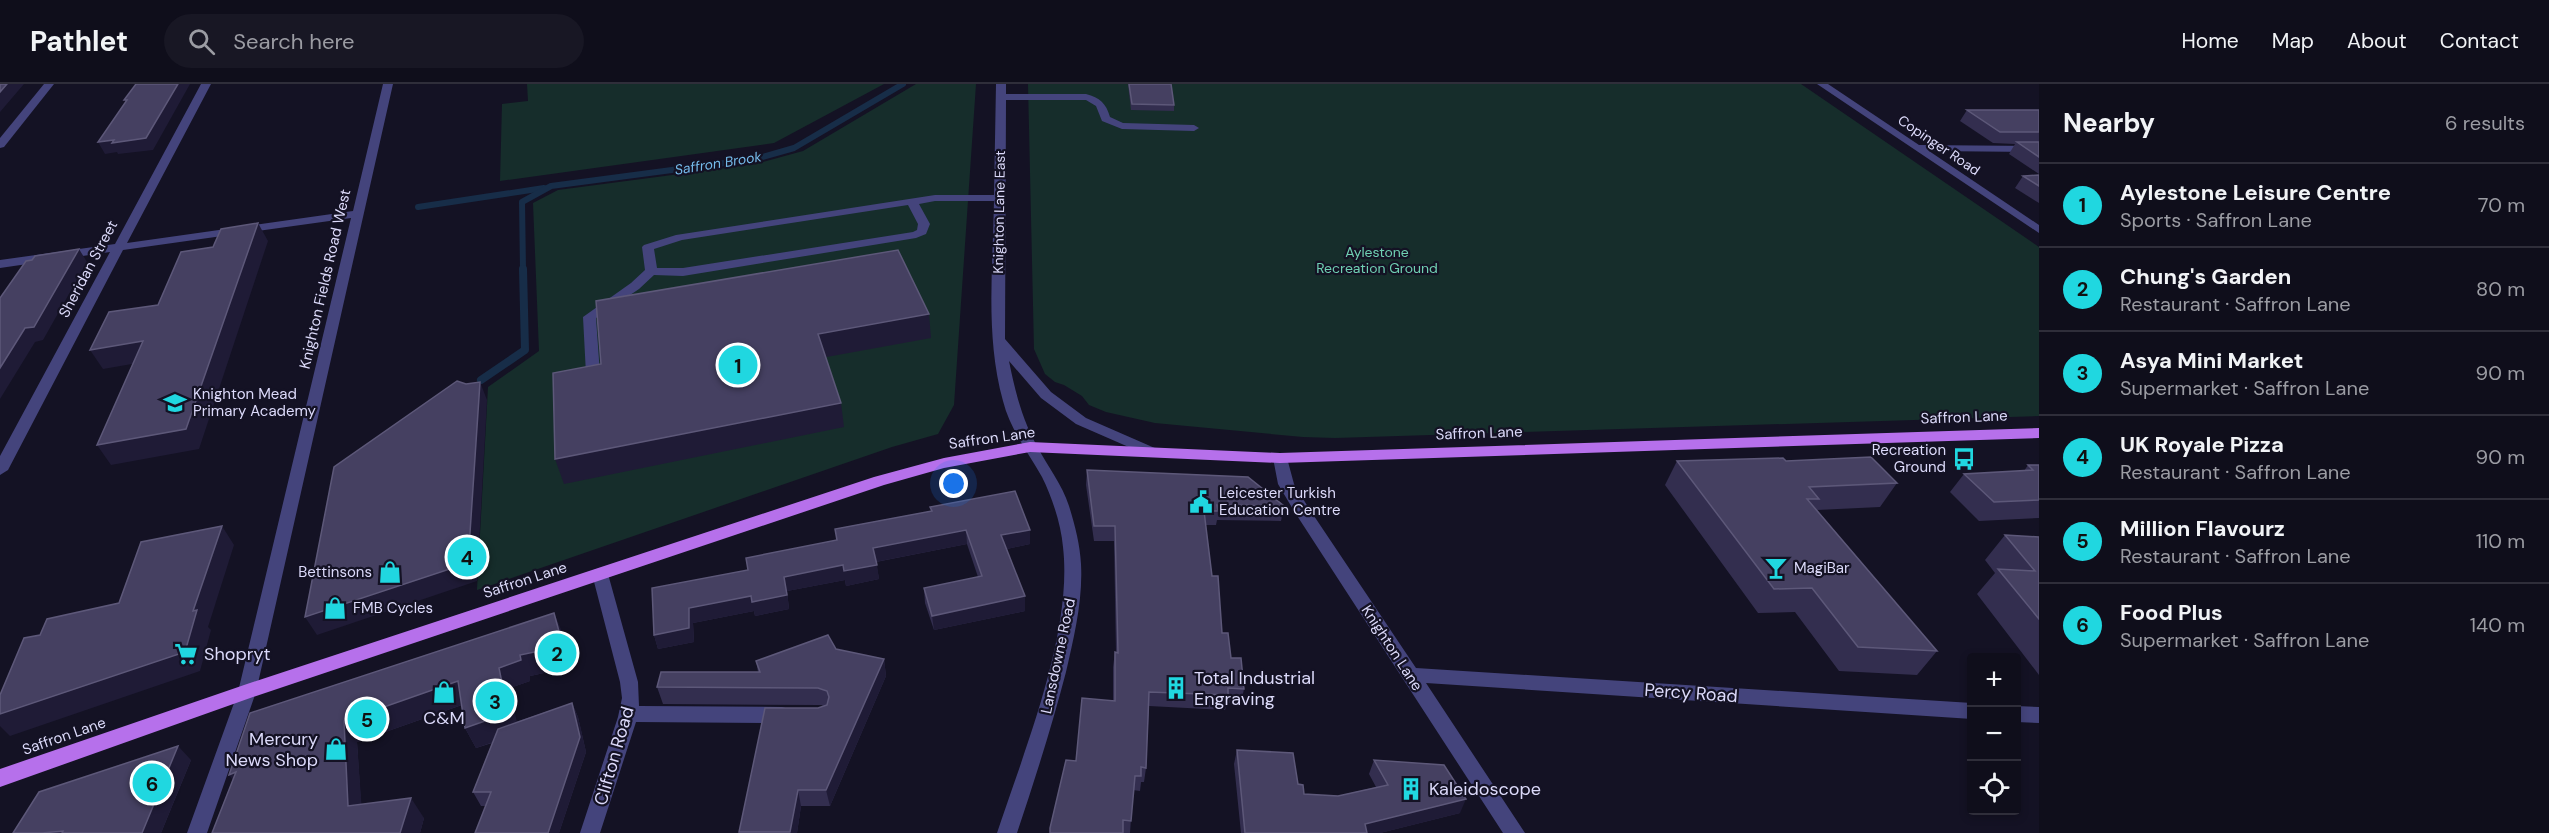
<!DOCTYPE html>
<meta charset="utf-8">
<style>
:root{--surface:#0f0e1b;--page:#181724;--text:#f1f3f6;--muted:#9b9ca3;--line:#2f2e3a;--accent:#20d7e0}
body{margin:0;font-family:"DM Sans",sans-serif;background:var(--page);color:var(--text)}
.controls{position:absolute;right:18px;bottom:18px;display:grid;overflow:hidden;border-radius:6px;box-shadow:0 3px 9px #0003}
.controls button{width:54px;height:54px;display:grid;place-items:center;padding:0;border:0;border-bottom:2px solid var(--line);background:var(--surface);color:var(--text);font:30px sans-serif}
.you{position:absolute;left:954px;top:400px;width:21px;height:21px;margin:-15px;border:4px solid #fff;border-radius:50%;background:#1a73e8;box-shadow:0 0 0 9px #1a73e833}
.badge{display:grid;place-items:center;width:39px;height:39px;border-radius:50%;background:var(--accent);color:#111;font-size:20px;font-weight:700}
.pin{position:absolute;translate:-50% -50%;border:3px solid #fff;box-shadow:0 2px 6px #0006}
.list{margin:0;padding:0;list-style:none}
h2{display:flex;justify-content:space-between;align-items:center;height:78px;margin:0;padding:0 24px;font-size:26px}
h2 small{font-size:20px;font-weight:400;color:var(--muted)}
.list li{display:grid;grid-template-columns:39px 1fr auto;gap:18px;align-items:center;box-sizing:border-box;height:84px;padding:0 24px;border-top:2px solid var(--line)}
.list b{display:block;font-size:22px;white-space:nowrap}
.list p{margin:0;font-size:20px;white-space:nowrap;color:var(--muted)}
.list em{font-size:20px;font-style:normal;color:var(--muted)}
.icon{flex:none;width:33px;height:33px;fill:none;stroke:currentColor;stroke-width:2;stroke-linecap:round;stroke-linejoin:round}
.map{position:relative;flex:none;width:2039px;height:749px;overflow:hidden}
header{display:flex;align-items:center;gap:36px;box-sizing:border-box;height:84px;padding:0 30px;background:var(--surface);border-bottom:2px solid var(--line)}
header strong{font-size:28px}
nav{display:flex;gap:33px;margin-inline-start:auto;font-size:21px}
.search{width:420px;height:54px;background:var(--page);display:flex;align-items:center;gap:15px;box-sizing:border-box;padding:0 21px;border-radius:33px;color:var(--muted);font-size:22px}
main{display:flex}
aside{flex:1;background:var(--surface)}
.map>svg:first-child{display:block}
.green{fill:#162d2b}
.lines{fill:none;stroke-linecap:round;stroke-linejoin:round}
.stream-far1{stroke:#172d48;stroke-width:6}
.stream{stroke:#172d48;stroke-width:8}
.minor{fill:#44447c;fill-rule:evenodd}
.major{fill:#b670eb;fill-rule:evenodd}
.wall{fill:#332e4f}
.shaded-wall{fill:#1f1b36}
.building{fill:#454061;stroke:#5d5879;stroke-width:1.5}
.labels{text-anchor:middle;dominant-baseline:central;stroke-width:4.5;stroke-linejoin:round;paint-order:stroke}
.far-street-label{font-size:14px;fill:#dcdafa;stroke:#141224}
.far-water-label{font-size:14px;font-style:italic;fill:#76bcec;stroke:#141224}
.far-park-label{font-size:14px;fill:#70d0b3;stroke:#141224}
.street-label{font-size:15px;fill:#dcdafa;stroke:#141224}
.poi-label{font-size:15px;fill:#dcdafa;stroke:#141224;text-anchor:start}
.near-poi-label{font-size:18px;fill:#dcdafa;stroke:#141224;text-anchor:start}
.near-street-label{font-size:18px;fill:#dcdafa;stroke:#141224}
</style>
<header>
<strong>Pathlet</strong>
<div class="search"><svg class="icon" aria-label="search" viewBox="0 0 24 24"><circle cx="10" cy="10" r="6"/><path d="M15 15l6 6"/></svg>Search here</div>
<nav><a>Home</a><a>Map</a><a>About</a><a>Contact</a></nav>
</header>
<main>
<div class="map">
<svg width="2039" height="749" viewBox="0 0 2039 749">
<rect width="100%" height="100%" fill="#141224"/>
<!-- green -->
<g class="green">
<path d="M527,0H884L774,59L500,97L502,20L528,17Z"/>
<path d="M916,0H976L954,321L938,350L892,363L477,506L488,303L539,267L533,119L558,106L756,80L803,67Z"/>
<path d="M1028,0H1801L2039,163V332L1335,354L1303,353L1155,339L1106,328L1089,321L1082,312L1064,301L1055,298L1045,290L1034,265Z"/>
</g>
<g class="lines">
<!-- stream-far1 -->
<g class="stream-far1">
<path d="M418,123L544,104"/>
<path d="M523,186L522,118L551,102L755,75L794,64L903,0"/>
</g>
<!-- stream -->
<path class="stream" d="M481,296L525,266L523,185"/>
<!-- minor -->
<g class="minor">
<path d="M44,0H54L4,63L0,64V54Z"/>
<path d="M201,0H211L127,159L353,127L383,0H393L256,608L207,749H187L238,608L351,134L123,166L8,386L0,391V372L110,168L0,184V176L115,160Z"/>
<path d="M996,0H1006V10H1086C1100,14 1106,19 1110,33L1123,39L1194,41L1199,44L1194,47L1122,45L1102,37L1096,22L1086,16H1006L1005,255L1051,308L1086,334L1157,365L1159,368L1157,371H1147L1076,340L1041,314L1009,277C1015,307 1022,335 1037,362C1048,383 1062,400 1069,422C1075,441 1080,461 1081,480C1083,516 1074,553 1066,588C1052,642 1035,695 1017,749H997C1024,667 1073,549 1063,463C1061,440 1052,413 1042,393C1028,368 1010,345 1003,317C985,252 993,184 994,117H935L919,120L930,140L926,150L916,154L683,192L654,191L639,205L596,234L600,290L593,294L586,290L583,233L631,199L645,186L642,163L644,161L676,151L935,111H994ZM908,121L918,140L917,146L913,148L683,184H657L654,165L682,156Z"/>
<path d="M1817,0H1828L1919,61L2039,62V68L1929,67L2039,141V149Z"/>
<path d="M1280,369L1287,374L1294,400L1308,423L1416,584L1972,619V635L1426,599L1525,749H1503L1294,427L1278,400L1273,374Z"/>
<path d="M600,484L606,486L608,490L638,598L639,622L782,623L789,625L791,631L789,637L782,639L636,638L600,749H580L618,633L622,614L620,598L592,490L594,486Z"/>
<path d="M2016,622L2039,623V639L2016,638Z"/>
</g>
<!-- major -->
<path class="major" d="M2039,344V354L1280,379L1030,368L944,384L884,401L253,613L0,703V685L247,600L874,393L944,374L1030,358L1280,369Z"/>
</g>
<!-- wall -->
<g class="wall">
<path d="M1128,0H1171L1174,21V27L1131,26Z"/>
<path d="M1967,26H2039V90L2009,70L2015,60L1993,59L1960,37Z"/>
<path d="M2039,91V119L2015,104L2023,92Z"/>
<path d="M1677,377L1897,399L1880,423L1817,426L1937,567L1917,591L1839,587L1795,528L1758,529L1665,401Z"/>
<path d="M2028,381H2039V434L1979,437L1950,408L1964,390L2024,387Z"/>
<path d="M1087,386L1284,422L1281,437L1217,436L1216,441H1206L1212,492L1222,549L1231,574L1244,605L1241,619H1227L1225,626L1149,622L1146,684L1144,698H1141L1140,707L1133,706L1130,749H1050L1076,677L1113,617V583L1115,568L1116,569L1114,457H1094L1086,401Z"/>
<path d="M930,423L1030,460L1007,465L1025,527L934,546L925,519L924,504L978,493L967,460L876,478L879,495L846,502L845,496L787,507L789,525L755,532L754,527L693,539L694,558L658,565L654,551L748,486L837,456L835,445L931,427Z"/>
<path d="M2005,451L2039,453V591L1977,510L1995,489L1985,476Z"/>
<path d="M563,550L572,583L530,592V597L510,604L516,638L572,619L578,633L586,668L559,749H475L486,722H481L473,708L492,659L476,664L465,644L462,621L357,658L361,720L424,734L420,749H212L233,695Z"/>
<path d="M836,565L884,575L886,592L830,722H801L797,749H739V748L824,622L821,621L663,620L657,603L758,588L756,577Z"/>
<path d="M1237,666L1298,700L1304,710L1338,712L1376,703L1369,690L1374,676L1460,729L1380,749H1241L1234,680Z"/>
<path d="M191,676L161,749H13Z"/>
</g>
<!-- shaded-wall -->
<g class="shaded-wall">
<path d="M7,0H24L0,28V8Z"/>
<path d="M178,0H190L153,66L118,70L117,68L105,70L98,58Z"/>
<path d="M258,139L268,157L199,365L111,381L97,361Z"/>
<path d="M79,165L87,178L43,256L35,258L0,315V284L25,244Z"/>
<path d="M929,230L931,254L821,274L818,250Z"/>
<path d="M143,257L155,276L103,285L90,266Z"/>
<path d="M480,298L487,316L477,497L317,551L305,533Z"/>
<path d="M841,319L844,343L564,400L555,375Z"/>
<path d="M222,442L234,461L208,543L211,546L200,587L10,652L0,642V630L193,527Z"/>
<path d="M966,446L967,460L875,478L873,464Z"/>
<path d="M1030,446V460L1002,466L1001,451Z"/>
<path d="M843,481H877L879,495L846,502L845,496L787,507L789,525L755,532L754,527L693,539L694,558L658,565L654,551L689,524L751,512L784,493Z"/>
<path d="M1025,512V527L934,546L932,532Z"/>
<path d="M554,529L563,550L572,583L530,592V597L510,604L519,649L476,664L465,644L499,584L520,571Z"/>
<path d="M884,575L886,592L830,722L826,706Z"/>
<path d="M458,597L470,618L357,658L363,742L348,722L344,637Z"/>
<path d="M572,619L578,633L586,668L559,749H548Z"/>
<path d="M178,662L191,676L161,749H142Z"/>
<path d="M236,688L246,711L229,691Z"/>
<path d="M798,706L801,722L797,749H790Z"/>
<path d="M411,714L424,734L420,749H400Z"/>
<path d="M1466,715L1460,729L1380,749H1362L1365,740Z"/>
</g>
<!-- building -->
<g class="building">
<path d="M0,0H7L0,8Z"/>
<path d="M136,0H178L146,54L112,59L114,56L98,58L127,16H124Z"/>
<path d="M1129,0H1171L1174,21L1132,20Z"/>
<path d="M1967,26H2039V48H2000Z"/>
<path d="M2017,58H2039V73Z"/>
<path d="M2039,91V102L2023,92Z"/>
<path d="M258,139L186,345L97,361L143,257L90,266L109,228L158,221L181,168L213,163L221,145Z"/>
<path d="M79,165L34,243L25,244L0,284V214L26,177L32,176L35,172Z"/>
<path d="M898,166L929,230L818,250L841,319L555,375L553,289L601,280L596,217Z"/>
<path d="M457,297L466,300L480,298L468,479L305,533L334,383Z"/>
<path d="M1871,373L1897,399L1809,403L1819,415H1807L1937,567L1858,563L1812,504L1774,505L1677,377L1783,374L1786,377Z"/>
<path d="M2028,381H2039V416L1994,418L1964,390L2033,386Z"/>
<path d="M1087,386L1248,393L1284,422L1217,421L1218,427H1204L1212,492H1218L1222,549H1228L1231,574H1241L1244,605L1228,604V611L1149,608L1146,684L1141,683V692H1135L1131,737L1123,736V749H1050V744L1066,676L1076,677L1082,614L1115,617V568L1118,569L1115,442H1094Z"/>
<path d="M1015,407L1030,446L1001,451L1025,512L932,532L924,504L982,492L966,446L873,464L877,481L844,487L843,481L784,493L787,511L752,518L751,512L689,524V544L654,551L652,504L748,486L746,474L837,456L835,445L932,427L930,423Z"/>
<path d="M222,442L193,527L197,526L185,568L0,630V611L24,554L40,551L47,535L119,519L141,458Z"/>
<path d="M2005,451L2039,453V535L1998,485L2035,487Z"/>
<path d="M554,529L563,562L520,571L521,576L499,584L508,629L465,644L458,597L344,637L348,722L411,714L400,749H212L236,688L229,691L250,629Z"/>
<path d="M828,551L836,565L884,575L826,706H798L790,748H739L765,624H818L827,621L829,613L827,607L818,604L657,603L661,588H760L756,577Z"/>
<path d="M572,619L580,653L548,749H475L491,708H473L498,645Z"/>
<path d="M178,662L142,749H62L63,747L42,749H13L39,708Z"/>
<path d="M1237,666L1293,669L1298,700L1303,701L1304,710L1338,712L1388,701L1374,676L1444,681L1466,715L1365,740L1367,749H1245Z"/>
</g>
<!-- icons -->
<defs>
<g id="school-bare" transform="scale(1.8)"><path d="M0-5L7-2L0 1L-7-2ZM-4 1L0 2.5L4 1V4Q0 6-4 4Z" fill="#20d7e0" stroke="#141224" stroke-width="2.5" paint-order="stroke"/></g>
<g id="bus-bare" transform="scale(1.8)"><path d="M-5-6H5V4H4V6H2V4H-2V6H-4V4H-5ZM-3.5-4V0h7V-4ZM-3.5 1.2v1.5H-2V1.2ZM2 1.2v1.5H3.5V1.2Z" fill="#20d7e0" stroke="#141224" stroke-width="2.5" paint-order="stroke"/></g>
<g id="civic-bare" transform="scale(1.8)"><path d="M-.6-6.5H3V-4.5H.6V-3L4-1V1h2V6H-6V1h2V-1L-.6-3ZM-1.2 2.5V6h2.4V2.5Z" fill="#20d7e0" stroke="#141224" stroke-width="2.5" paint-order="stroke"/></g>
<g id="bar-bare" transform="scale(1.8)"><path d="M-6-5H6L.8 .8V4.5H3.5V6h-7V4.5H-.8V.8Z" fill="#20d7e0" stroke="#141224" stroke-width="2.5" paint-order="stroke"/></g>
<g id="shop-bare" transform="scale(1.8)"><path d="M-5-2.5h2.3a2.7 3.5 0 0 1 5.4 0H5L5.5 6h-11ZM-1.5-2.5h3a1.5 2.3 0 0 0-3 0Z" fill="#20d7e0" stroke="#141224" stroke-width="2.5" paint-order="stroke"/></g>
<g id="supermarket-bare" transform="scale(1.8)"><path d="M-6-5.5h2.5l.6 2H6L4.5 2H-2.5L-4.4-4H-6ZM-1.5 3.2a1.3 1.3 0 1 0 .1 0ZM3 3.2a1.3 1.3 0 1 0 .1 0Z" fill="#20d7e0" stroke="#141224" stroke-width="2.5" paint-order="stroke"/></g>
<g id="building-bare" transform="scale(1.8)"><path d="M-4-6H4V6H1V3H-1V6H-4ZM-2.5-4.3h1.7v1.8h-1.7ZM.8-4.3h1.7v1.8H.8ZM-2.5-1h1.7V.8h-1.7ZM.8-1h1.7V.8H.8Z" fill="#20d7e0" stroke="#141224" stroke-width="2.5" paint-order="stroke"/></g>
</defs>
<g fill-rule="evenodd">
<use href="#school-bare" x="175" y="319"/>
<use href="#bus-bare" x="1964" y="375"/>
<use href="#civic-bare" x="1201" y="418"/>
<use href="#bar-bare" x="1776" y="484"/>
<use href="#shop-bare" x="390" y="488"/>
<use href="#shop-bare" x="335" y="524"/>
<use href="#supermarket-bare" x="186" y="570"/>
<use href="#building-bare" x="1176" y="604"/>
<use href="#shop-bare" x="444" y="608"/>
<use href="#shop-bare" x="336" y="665"/>
<use href="#building-bare" x="1411" y="705"/>
</g>
<g class="labels">
<!-- far-street labels -->
<g class="far-street-label">
<text transform="translate(1939 61) rotate(34)">Copinger Road</text>
<text transform="translate(999 128) rotate(-89)">Knighton Lane East</text>
</g>
<!-- far-water labels -->
<g class="far-water-label">
<text transform="translate(718 79) rotate(-9)">Saffron Brook</text>
</g>
<!-- far-park labels -->
<g class="far-park-label">
<text x="1377" y="168">Aylestone<tspan x="1377" dy="16">Recreation Ground</tspan></text>
</g>
<!-- street labels -->
<g class="street-label">
<text transform="translate(88 185) rotate(-62)">Sheridan Street</text>
<text transform="translate(325 195) rotate(-77)">Knighton Fields Road West</text>
<text transform="translate(1964 333) rotate(-2)">Saffron Lane</text>
<text transform="translate(1479 349) rotate(-2)">Saffron Lane</text>
<text transform="translate(992 354) rotate(-8)">Saffron Lane</text>
<text transform="translate(525 496) rotate(-18)">Saffron Lane</text>
<text transform="translate(1392 564) rotate(57)">Knighton Lane</text>
<text transform="translate(1058 572) rotate(-78)">Lansdowne Road</text>
<text transform="translate(64 652) rotate(-19)">Saffron Lane</text>
</g>
<!-- poi labels -->
<g class="poi-label">
<text x="193" y="310">Knighton Mead<tspan x="193" dy="17">Primary Academy</tspan></text>
<text x="1946" y="366" text-anchor="end">Recreation<tspan x="1946" dy="17">Ground</tspan></text>
<text x="1219" y="409">Leicester Turkish<tspan x="1219" dy="17">Education Centre</tspan></text>
<text x="1794" y="484">MagiBar</text>
<text x="372" y="488" text-anchor="end">Bettinsons</text>
<text x="353" y="524">FMB Cycles</text>
</g>
<!-- near-poi labels -->
<g class="near-poi-label">
<text x="204" y="570">Shopryt</text>
<text x="1194" y="594">Total Industrial<tspan x="1194" dy="21">Engraving</tspan></text>
<text x="444" y="634" text-anchor="middle">C&amp;M</text>
<text x="318" y="655" text-anchor="end">Mercury<tspan x="318" dy="21">News Shop</tspan></text>
<text x="1429" y="705">Kaleidoscope</text>
</g>
<!-- near-street labels -->
<g class="near-street-label">
<text transform="translate(1691 609) rotate(4)">Percy Road</text>
<text transform="translate(614 672) rotate(-74)">Clifton Road</text>
</g>
</g>
</svg>
<div class="controls">
<button>+</button>
<button>−</button>
<button><svg class="icon" aria-label="locate" viewBox="0 0 24 24"><circle cx="12" cy="12" r="6"/><path d="M12 2v4M12 18v4M2 12h4M18 12h4"/></svg></button>
</div>
<div class="you"></div>
<div class="pin badge" style="left:738px;top:281px">1</div>
<div class="pin badge" style="left:557px;top:569px">2</div>
<div class="pin badge" style="left:495px;top:617px">3</div>
<div class="pin badge" style="left:467px;top:473px">4</div>
<div class="pin badge" style="left:367px;top:635px">5</div>
<div class="pin badge" style="left:152px;top:699px">6</div>
</div>
<aside>
<h2>Nearby<small>6 results</small></h2>
<ul class="list">
<li><span class="badge">1</span><div><b>Aylestone Leisure Centre</b><p>Sports · Saffron Lane</p></div><em>70 m</em></li>
<li><span class="badge">2</span><div><b>Chung's Garden</b><p>Restaurant · Saffron Lane</p></div><em>80 m</em></li>
<li><span class="badge">3</span><div><b>Asya Mini Market</b><p>Supermarket · Saffron Lane</p></div><em>90 m</em></li>
<li><span class="badge">4</span><div><b>UK Royale Pizza</b><p>Restaurant · Saffron Lane</p></div><em>90 m</em></li>
<li><span class="badge">5</span><div><b>Million Flavourz</b><p>Restaurant · Saffron Lane</p></div><em>110 m</em></li>
<li><span class="badge">6</span><div><b>Food Plus</b><p>Supermarket · Saffron Lane</p></div><em>140 m</em></li>
</ul>
</aside>
</main>
